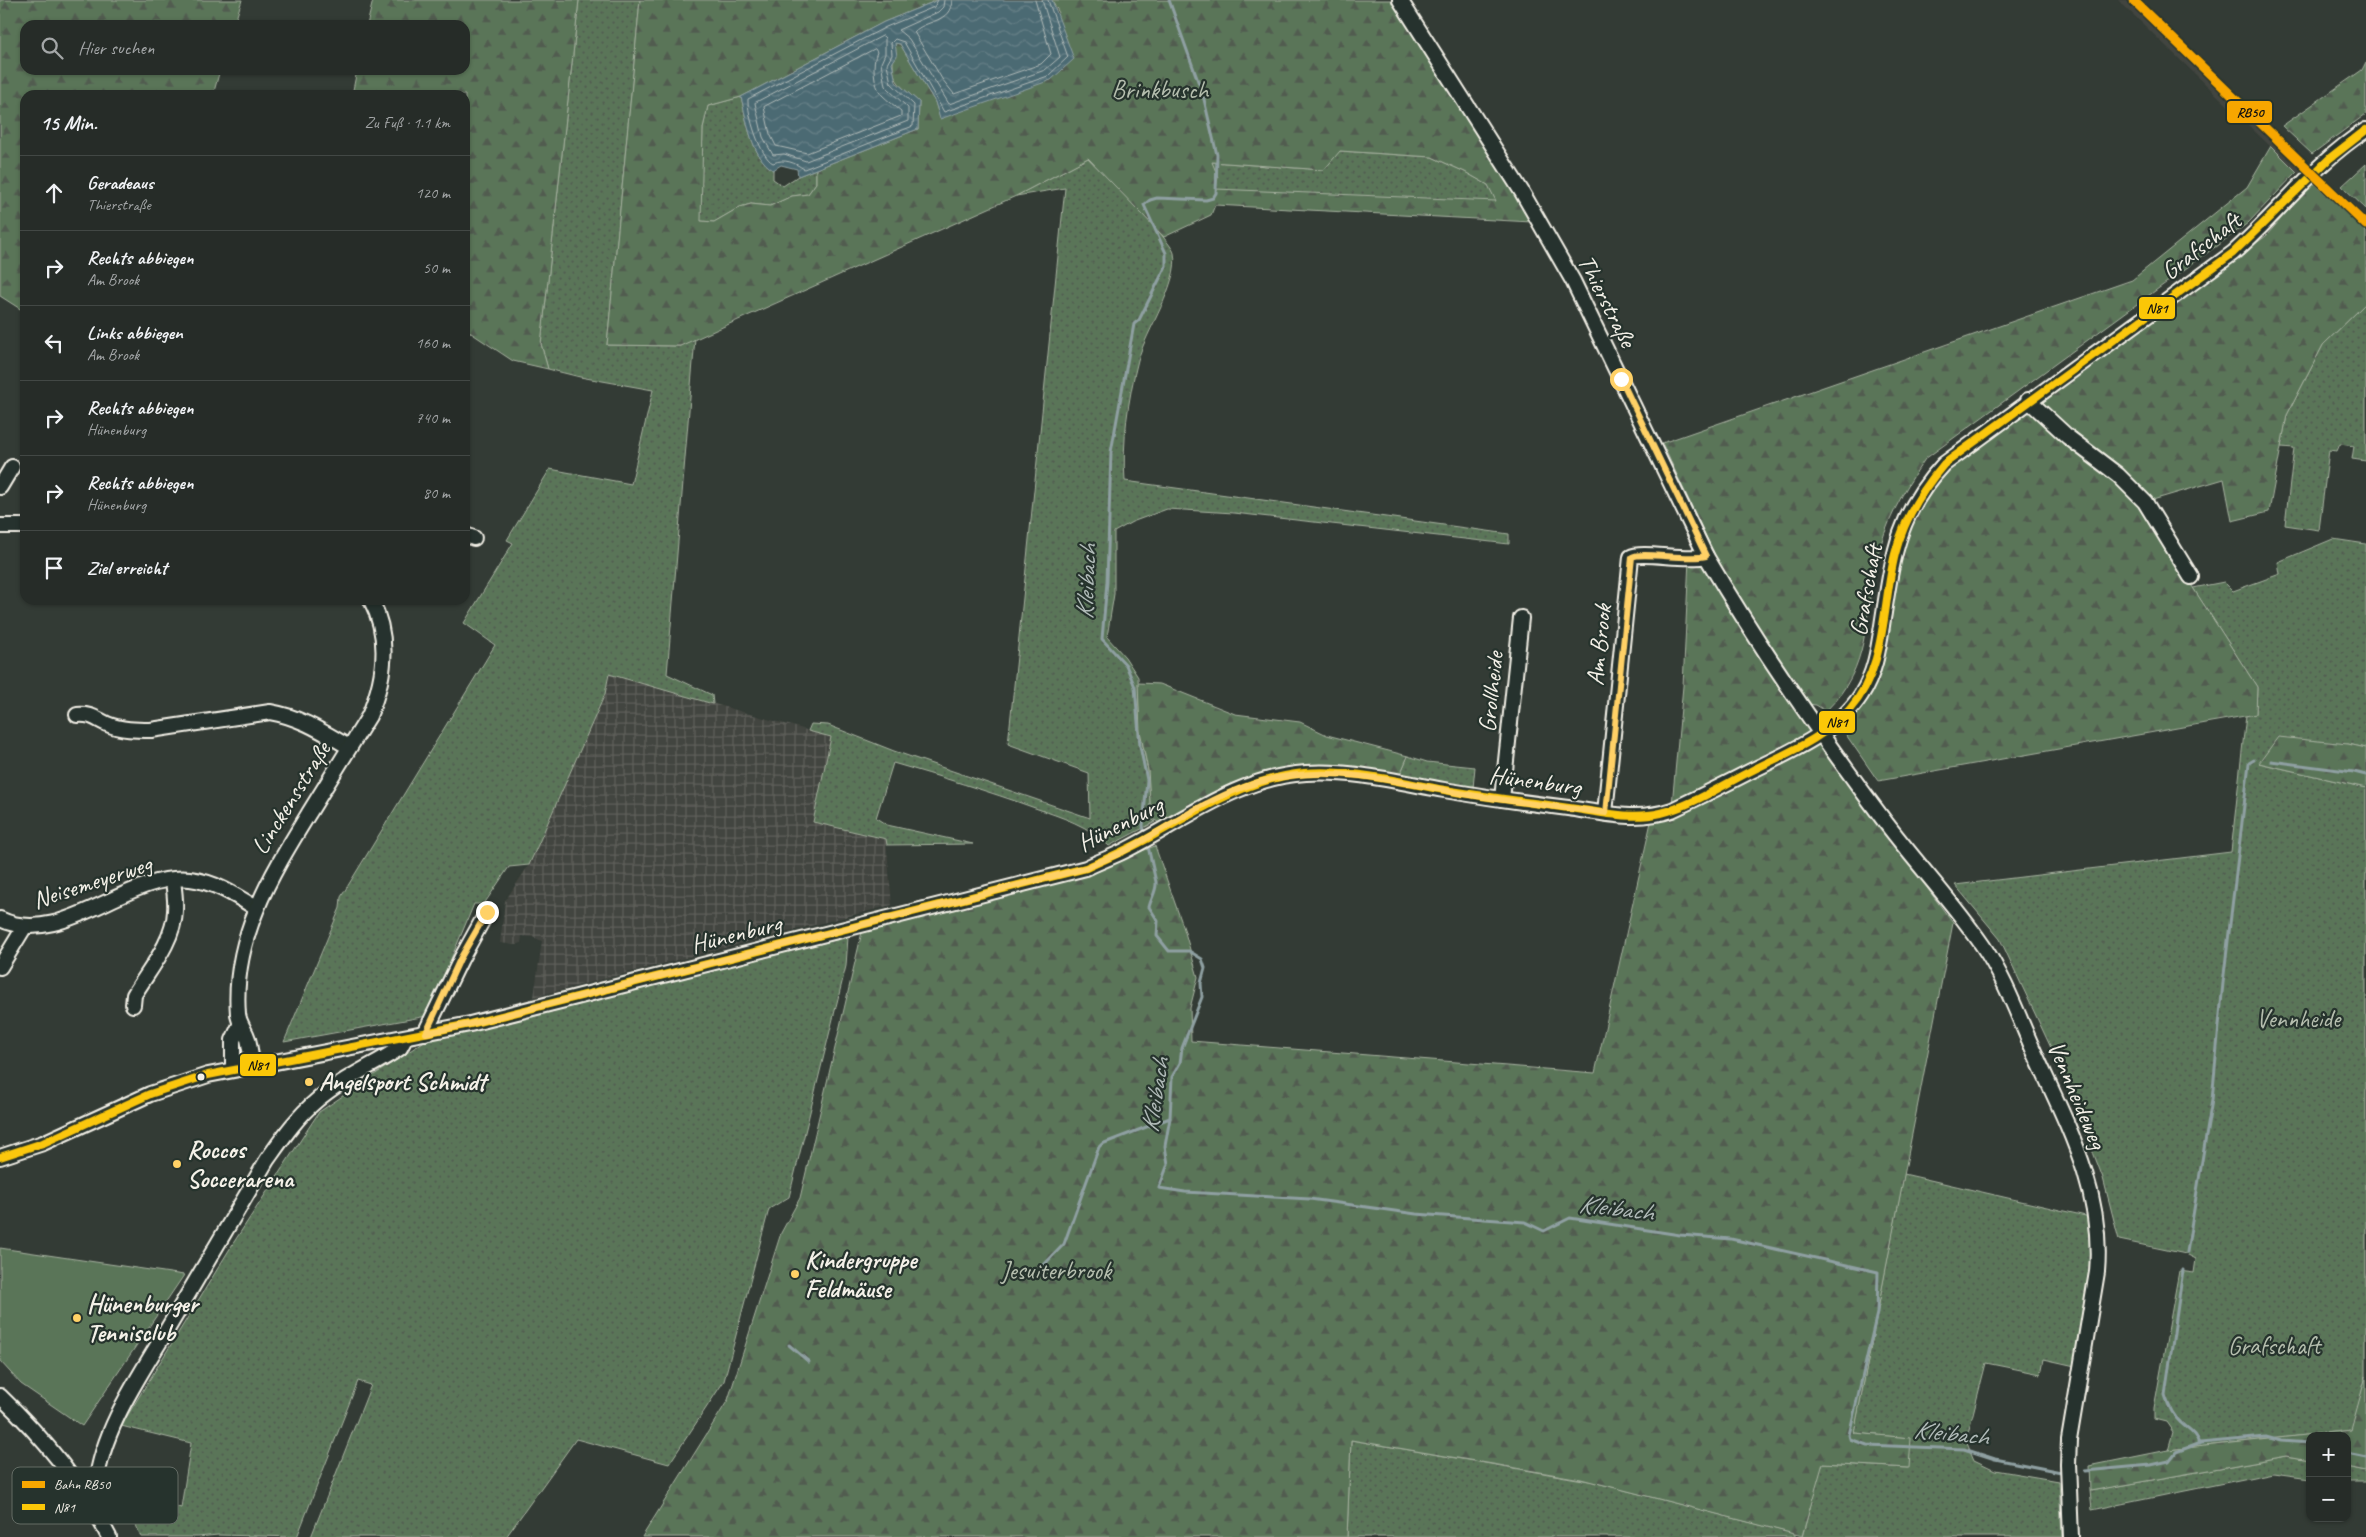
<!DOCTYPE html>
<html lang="de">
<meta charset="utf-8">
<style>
:root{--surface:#262c28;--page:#2e3430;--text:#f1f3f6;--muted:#a4a7a8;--line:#424845}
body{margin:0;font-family:Caveat,sans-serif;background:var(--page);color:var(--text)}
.controls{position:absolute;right:15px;bottom:15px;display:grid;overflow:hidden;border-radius:10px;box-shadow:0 1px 4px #0004}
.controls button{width:45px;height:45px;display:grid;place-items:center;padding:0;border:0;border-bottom:1px solid var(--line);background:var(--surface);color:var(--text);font:25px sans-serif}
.stop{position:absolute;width:15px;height:15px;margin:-11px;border:4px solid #ffd166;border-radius:50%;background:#fff}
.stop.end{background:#ffd166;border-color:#fff;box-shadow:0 1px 5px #0008}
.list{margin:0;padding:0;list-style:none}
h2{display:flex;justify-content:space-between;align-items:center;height:65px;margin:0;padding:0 20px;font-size:21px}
h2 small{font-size:16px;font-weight:400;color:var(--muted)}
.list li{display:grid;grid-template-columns:32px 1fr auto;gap:15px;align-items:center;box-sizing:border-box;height:75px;padding:0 20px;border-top:1px solid var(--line)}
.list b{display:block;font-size:19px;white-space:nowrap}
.list p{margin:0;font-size:16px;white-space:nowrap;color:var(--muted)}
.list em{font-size:16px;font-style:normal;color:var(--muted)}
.icon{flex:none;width:28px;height:28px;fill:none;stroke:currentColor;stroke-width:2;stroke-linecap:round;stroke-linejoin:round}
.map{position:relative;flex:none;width:2366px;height:1537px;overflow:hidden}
.search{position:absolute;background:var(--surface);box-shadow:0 1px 4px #0004;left:20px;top:20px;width:450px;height:55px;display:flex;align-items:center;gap:12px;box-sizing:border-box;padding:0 18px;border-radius:15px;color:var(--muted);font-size:19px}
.panel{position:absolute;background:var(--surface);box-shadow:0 1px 4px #0004;left:20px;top:90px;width:450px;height:515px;border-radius:15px}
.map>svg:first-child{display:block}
.built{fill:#43453f}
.industrial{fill:url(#industrial-grid)}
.green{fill:url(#green-dots);stroke:#a7b2a0}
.forest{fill:url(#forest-firs);stroke:#a7b2a0;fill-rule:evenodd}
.pitch{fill:#5a7459;stroke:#a7b2a0}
.water{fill:url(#water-waves);stroke:#8fa0a2}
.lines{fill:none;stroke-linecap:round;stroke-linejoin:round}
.shore{stroke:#b1bbb9;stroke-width:1}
.stream{stroke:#8fa0a2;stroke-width:3}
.minor-casing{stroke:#f4f1e8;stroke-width:18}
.minor{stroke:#26332d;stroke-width:14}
.bus-1-casing{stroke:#26332d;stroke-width:11}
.bus-1{stroke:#fbc707;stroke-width:8}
.rail-1-casing{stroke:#26332d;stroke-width:12}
.rail-1{stroke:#f7a600;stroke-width:9}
.route{stroke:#ffd166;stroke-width:6}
.bus-dot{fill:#f4f1e8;stroke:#26332d;stroke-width:2}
.poi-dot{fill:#ffd166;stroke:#26332d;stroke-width:2}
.labels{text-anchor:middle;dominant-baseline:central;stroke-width:4.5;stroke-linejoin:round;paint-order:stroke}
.park-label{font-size:25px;fill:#b6bfaf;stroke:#26332d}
.street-label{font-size:25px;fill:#f4f1e8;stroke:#26332d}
.poi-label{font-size:25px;font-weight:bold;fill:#f4f1e8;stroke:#26332d;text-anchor:start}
.water-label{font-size:26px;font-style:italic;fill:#b1bbb9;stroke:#26332d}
.key{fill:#26332d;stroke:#646c65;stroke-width:1}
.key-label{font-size:14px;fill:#f4f1e8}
.line-badge{stroke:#26332d;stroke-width:2}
.pale-badge-label{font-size:14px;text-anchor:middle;font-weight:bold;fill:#111}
</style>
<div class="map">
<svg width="2366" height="1537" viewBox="0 0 2366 1537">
<defs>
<pattern id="industrial-grid" width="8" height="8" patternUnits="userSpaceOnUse" patternTransform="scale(1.25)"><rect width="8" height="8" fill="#43453f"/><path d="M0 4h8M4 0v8" fill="none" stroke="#5f605b"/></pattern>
<pattern id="green-dots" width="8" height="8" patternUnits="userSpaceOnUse" patternTransform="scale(1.25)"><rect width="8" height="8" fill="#5a7459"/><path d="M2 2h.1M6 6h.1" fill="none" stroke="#515c4f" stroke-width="1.8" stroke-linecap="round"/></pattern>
<pattern id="forest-firs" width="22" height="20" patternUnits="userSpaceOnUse" patternTransform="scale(1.25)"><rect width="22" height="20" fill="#5a7459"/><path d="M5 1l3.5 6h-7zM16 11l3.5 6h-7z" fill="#515c4f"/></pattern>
<pattern id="water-waves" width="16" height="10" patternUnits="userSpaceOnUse" patternTransform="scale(1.25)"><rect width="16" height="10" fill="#4c6a73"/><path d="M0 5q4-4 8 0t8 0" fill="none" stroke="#668087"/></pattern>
</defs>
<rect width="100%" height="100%" fill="#333b35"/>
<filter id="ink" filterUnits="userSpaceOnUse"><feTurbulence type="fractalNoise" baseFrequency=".02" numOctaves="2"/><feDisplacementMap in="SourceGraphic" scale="10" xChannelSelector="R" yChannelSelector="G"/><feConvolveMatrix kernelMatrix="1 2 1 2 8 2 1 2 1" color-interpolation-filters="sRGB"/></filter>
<g filter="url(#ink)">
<!-- built -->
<path class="built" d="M2118,0H2140L2366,216V232L2313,182L2297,172Z"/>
<!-- industrial -->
<path class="industrial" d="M609,674L831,737L813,822L886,839L892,905L534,997L542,941L533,937L522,936L521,943L516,945L500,943L505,901L529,865L604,694Z"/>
<!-- green -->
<g class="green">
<path d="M579,0H640L607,345L680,346L695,338L667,674L712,695L713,704L609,674L605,694L529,865L509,867L484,904H474L427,1016L284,1042L340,908L341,897L495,645L464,623L513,543L507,540L550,469L631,484L653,390L580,377L548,369L541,344Z"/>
<path d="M741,97C747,121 751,156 773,170V179L783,186L798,176L816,169V183L808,194L792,196L770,206L751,204L740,207L714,222L700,221L703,128L708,106Z"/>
<path d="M1339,151L1432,157L1465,172L1488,185L1497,202L1216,190L1212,162L1324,170Z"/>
<path d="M1088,158C1101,172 1172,241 1174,253C1180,282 1146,331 1138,360C1128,399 1122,442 1125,481L1509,534V544L1234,513L1167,509L1132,522L1114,532V594L1107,637L1125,657L1138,677L1140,731L1148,770L1151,817L1155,822L1109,846C1090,826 1061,817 1035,808C988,791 941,777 893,763L876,818L887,825L973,844L887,845L886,839L813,822L831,737L808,731L811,724L828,725L894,751L1090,818L1089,773L1008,744L1065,188L1016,196Z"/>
<path d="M2366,303V461L2352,459L2354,446L2340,444L2337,451L2329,450L2319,530L2285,525L2294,448L2281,447L2287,415L2323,345Z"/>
<path d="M2333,539L2366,544V748L2348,744L2259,763L2366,788V1376L2352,1430L2168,1450L2173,1432L2166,1422L2154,1419V1408L2179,1271L2194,1273L2196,1259L2186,1254L2119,1240L2103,1178L2060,1067L2000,939L1955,885L2231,852L2246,715L2256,713L2257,687L2193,588L2224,582L2233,591L2280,574L2278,562Z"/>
<path d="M1408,756L1427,762L1475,767L1473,788L1399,777Z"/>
<path d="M848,937L846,966L789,1197L769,1209L724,1381L669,1464L576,1439L506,1537H311L371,1385L358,1381L297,1537L218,1535L198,1537H141L122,1491L181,1508L191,1443L121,1426L234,1242L319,1112L426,1040Z"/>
<path d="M1904,1174L2090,1217L2095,1248L2075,1366L2044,1359L2041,1374L1986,1363L1966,1441L1974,1460L1995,1470L2059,1481L2062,1537H1802L1822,1463L1908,1468L1910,1438L1854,1433Z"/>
<path d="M1351,1440L1589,1481L1795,1534V1537H1347Z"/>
<path d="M2287,1456L2310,1460V1478L2273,1473L2092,1510L2090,1491Z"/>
<path d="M2347,1467L2366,1471V1482H2347Z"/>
</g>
<!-- forest -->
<g class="forest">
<path d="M0,0H242L234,25H25V70H220L213,95H25V312L0,296Z"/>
<path d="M373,0H579L541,344L548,369L513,361L465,329V95H352L357,70H465V25H367Z"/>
<path d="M640,0H938L884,22L741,97L708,106L703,128L701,221L714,222L740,207L751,204L770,206L792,196L808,194L816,183V169L918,129L919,102C893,80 890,78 895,43L900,44L935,102L940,118L1059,13L1052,0H1396L1532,222L1215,205L1211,215L1164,237L1088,158L1016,196L680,346L607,345ZM1340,151L1432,157L1465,172L1488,185L1496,201L1216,189L1218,177L1212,162L1324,170Z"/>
<path d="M2366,62V114L2312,154L2282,126L2362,70Z"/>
<path d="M2271,146L2297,172L2248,223L1925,459C1903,491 1885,523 1876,562C1863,620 1872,665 1826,711L1816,705L1807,704L1734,596L1662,443L2132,280L2247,187Z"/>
<path d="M2366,164V209L2342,186Z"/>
<path d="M2313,182L2366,232V303L2323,345L2287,415L2269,512L2232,521L2224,479L2139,504L2257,687L2256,714L1878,781L1840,726L1864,703L1876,681L1883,655L1897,560L1919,502L1945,469L2266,236Z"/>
<path d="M1702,557L1821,744L1953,923L1854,1433L1911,1438L1909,1468L1823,1463L1802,1536L1581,1479L1351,1440L1347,1537H642L728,1400L781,1233L800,1198L862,932L1058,883L1155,846L1184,929L1198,977L1190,1008L1191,1041L1595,1073L1651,822L1671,816L1683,686L1689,559Z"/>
<path d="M1138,683L1160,684L1235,714L1300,722L1327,735L1408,756L1399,777C1372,772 1343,765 1316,766C1261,766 1207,799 1159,823L1151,817L1148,770L1140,731Z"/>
<path d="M2278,737L2348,744L2366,748V788L2259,763Z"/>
<path d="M2366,1376V1471L2347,1467V1436H2310V1460L2287,1456L2090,1491L2089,1466L2168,1450L2351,1430Z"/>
</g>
<!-- pitch -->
<path class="pitch" d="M0,1248L184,1275L82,1426L21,1384L0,1361Z"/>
<!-- water -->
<path class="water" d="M938,0H1052L1074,59L1051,80L940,119L935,102L900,44L895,43L897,56L892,63L896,82L919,102L918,129L798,176L797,169L781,165L773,170C751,156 747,121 741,97L884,22Z"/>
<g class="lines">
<!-- shore -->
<g class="shore">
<path d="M938,0L934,7L886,27L748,99C747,113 760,157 773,163C785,158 795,163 804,169L913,126L914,105L891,83L887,64L892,55L891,43L895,39L904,42L944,112L1048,76L1068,57L1048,0"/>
<path d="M944,0L943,7L938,12L898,30L909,39L949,104L1045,70L1060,57L1042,0"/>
<path d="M952,0C951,24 926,19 914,32L942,79L954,94L1041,64L1051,54L1035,0"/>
<path d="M883,36L885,38V54L881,63L885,86L908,108V121L806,161L784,154L773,155L763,137L755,103Z"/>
<path d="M875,49L877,52C872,63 873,85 882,95C888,101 895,106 901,111V116L807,153L776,146L770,134L764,107Z"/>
</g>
<!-- stream -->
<g class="stream">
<path d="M2271,761L2354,772L2366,775"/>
<path d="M1145,836L1143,826L1147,780L1140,746L1135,687L1126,665L1102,639L1107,582L1111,452L1134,324L1139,320L1166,266V253L1144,205L1150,200L1157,198L1206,200L1213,198L1216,193L1217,155L1203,95L1169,0"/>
<path d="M1147,842L1156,882C1157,891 1151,898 1149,907L1158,921L1157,936L1169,951H1189L1202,959L1205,968L1201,983L1202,997L1182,1048L1180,1063L1172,1077L1170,1118L1165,1146L1168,1164L1159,1188L1185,1192L1310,1199L1416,1214L1525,1222L1544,1231L1570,1218L1680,1235L1731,1239L1878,1272L1877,1313L1849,1435L1850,1439L1867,1445L1964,1449L1995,1459L2061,1472"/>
<path d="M2187,1252L2212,1100L2223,983L2249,763L2254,760"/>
<path d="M1040,1269L1064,1244L1099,1147L1102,1144L1170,1118"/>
<path d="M2183,1270L2165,1395C2168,1405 2173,1416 2181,1423C2188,1430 2196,1433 2199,1444"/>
<path d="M789,1345L809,1362"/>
<path d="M2347,1453L2366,1457"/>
<path d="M2085,1471L2151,1465L2169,1461L2176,1452L2200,1443L2266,1437L2281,1441L2310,1443"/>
</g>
<!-- minor casing -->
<g class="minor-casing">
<g id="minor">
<path d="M1400,0L1522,192L1573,281L1706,556C1759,647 1820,735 1883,819C1915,862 1953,902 1983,946C2004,977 2017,1013 2032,1047C2065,1121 2104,1189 2097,1272L2069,1440L2068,1464L2071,1537"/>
<path d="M2028,400L2068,437L2118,475L2145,502L2191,577"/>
<path d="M0,487L12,467"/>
<path d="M0,526H25"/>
<path d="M465,535L474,538"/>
<path d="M77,715C92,714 94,718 107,724C121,730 137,730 151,730L270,712C300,717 323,732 349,747"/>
<path d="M1502,799L1521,618"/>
<path d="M1605,813L1631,557C1641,551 1688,561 1706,556"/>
<path d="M0,919C62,949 127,872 190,879C215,882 235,895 256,908"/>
<path d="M0,967L25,926"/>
<path d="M133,1005L134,995C149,970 174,941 175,911C176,901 174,890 173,880"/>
<path d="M425,1033L461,959L487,912"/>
<path d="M252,1065C251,1056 250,1047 248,1039C245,1029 239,1024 238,1014C232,938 271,875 309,813C329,781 349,748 369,716C385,678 391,638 371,600"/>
<path d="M233,1069V1040L240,1025"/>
<path d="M0,1157L43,1143L150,1094L208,1075L470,1024L1086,868C1098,862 1112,857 1124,851C1183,821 1238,777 1306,773C1353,770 1399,782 1444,790C1485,797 1527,803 1568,808C1604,813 1637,822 1672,810C1697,798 1722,786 1747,773C1785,754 1837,733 1861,695C1876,672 1879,645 1883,619C1893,555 1898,513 1944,464L2233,253C2279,213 2314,163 2366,130"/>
<path d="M0,1396C44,1438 81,1483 109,1537"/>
<path d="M96,1484C103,1426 142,1373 171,1323C203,1269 235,1214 267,1160C282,1139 296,1118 316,1101C341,1079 373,1066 400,1048L406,1037"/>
</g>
</g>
<!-- minor -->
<use href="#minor" class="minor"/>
<!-- bus-1 casing -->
<g class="bus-1-casing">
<path id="bus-1" d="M0,1157L43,1143L150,1094L208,1075L470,1024L1086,868C1106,859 1126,850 1145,840C1196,812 1245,779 1304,773C1351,769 1399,782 1445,790C1486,797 1527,802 1569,808C1599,812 1630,820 1661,813C1691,806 1721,786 1749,772C1784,754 1824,739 1850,709C1887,667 1882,605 1895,554C1904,519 1921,491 1944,464L2233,253L2330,158L2366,130"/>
</g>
<!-- bus-1 -->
<use href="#bus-1" class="bus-1"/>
<!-- rail-1 casing -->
<g class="rail-1-casing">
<path id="rail-1" d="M2133,0L2366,225"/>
</g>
<!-- rail-1 -->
<use href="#rail-1" class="rail-1"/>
</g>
</g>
<g class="lines" filter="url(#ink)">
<!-- route -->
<path class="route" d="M487,912L460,959L426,1033L470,1024L1086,868C1098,862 1112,857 1124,851C1164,830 1201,802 1244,787C1319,759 1395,782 1471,795C1515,802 1561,807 1606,813L1632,557C1641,551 1689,561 1706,556L1621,379"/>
</g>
<!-- markers -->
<circle class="bus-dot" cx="201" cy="1077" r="4.5"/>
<g class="poi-dot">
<circle cx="309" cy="1082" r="5"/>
<circle cx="177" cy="1164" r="5"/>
<circle cx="795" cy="1274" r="5"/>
<circle cx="77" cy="1318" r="5"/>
</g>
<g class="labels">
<!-- park labels -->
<g class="park-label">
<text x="1160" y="90">Brinkbusch</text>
<text x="2298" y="1019">Vennheide</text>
<text x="1056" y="1271">Jesuiterbrook</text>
<text x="2274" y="1346">Grafschaft</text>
</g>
<!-- street labels -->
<g class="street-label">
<text transform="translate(2201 246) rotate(-38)">Grafschaft</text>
<text transform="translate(1607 301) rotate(63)">Thierstraße</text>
<text transform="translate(1866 590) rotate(-80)">Grafschaft</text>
<text transform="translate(1599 645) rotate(-84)">Am Brook</text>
<text transform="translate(1491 692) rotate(-84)">Grollheide</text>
<text transform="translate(1535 781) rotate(8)">Hünenburg</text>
<text transform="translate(291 798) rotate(-58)">Linckensstraße</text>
<text transform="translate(1120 824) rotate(-27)">Hünenburg</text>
<text transform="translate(92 882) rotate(-18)">Neisemeyerweg</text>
<text transform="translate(736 934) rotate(-14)">Hünenburg</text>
<text transform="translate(2077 1095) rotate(67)">Vennheideweg</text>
</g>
<!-- poi labels -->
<g class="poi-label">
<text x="319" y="1082">Angelsport Schmidt</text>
<text x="187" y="1150">Roccos<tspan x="187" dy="29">Soccerarena</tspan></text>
<text x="805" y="1260">Kindergruppe<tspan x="805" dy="29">Feldmäuse</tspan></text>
<text x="87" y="1304">Hünenburger<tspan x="87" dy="29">Tennisclub</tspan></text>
</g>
<!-- water labels -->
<g class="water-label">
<text transform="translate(1086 582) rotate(-87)">Kleibach</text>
<text transform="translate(1155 1095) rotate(-81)">Kleibach</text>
<text transform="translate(1616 1208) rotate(7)">Kleibach</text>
<text transform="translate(1951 1433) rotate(6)">Kleibach</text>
</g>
</g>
<!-- legend -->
<rect x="12" y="1467" width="166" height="57" rx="8" class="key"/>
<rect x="22" y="1481" width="23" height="7" fill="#f7a600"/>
<rect x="22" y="1504" width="23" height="6" fill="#fbc707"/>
<g class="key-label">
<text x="54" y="1489">Bahn RB50</text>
<text x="54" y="1512">N81</text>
</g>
<g class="line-badge">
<rect x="2226" y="100" width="47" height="24" rx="5" fill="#f7a600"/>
<rect x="2138" y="296" width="38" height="24" rx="5" fill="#fbc707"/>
<rect x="1818" y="710" width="38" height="24" rx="5" fill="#fbc707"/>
<rect x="239" y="1053" width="38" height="24" rx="5" fill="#fbc707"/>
</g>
<g class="pale-badge-label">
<text x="2250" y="117">RB50</text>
<text x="2157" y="313">N81</text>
<text x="1837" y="727">N81</text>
<text x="258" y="1070">N81</text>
</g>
</svg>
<div class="controls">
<button>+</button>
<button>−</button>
</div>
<div class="stop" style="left:1621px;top:379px"></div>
<div class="stop end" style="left:487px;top:912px"></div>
<div class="search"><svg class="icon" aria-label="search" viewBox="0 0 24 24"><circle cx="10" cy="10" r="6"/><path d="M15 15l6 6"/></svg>Hier suchen</div>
<section class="panel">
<h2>15 Min.<small>Zu Fuß · 1.1 km</small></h2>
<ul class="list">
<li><svg class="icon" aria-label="ahead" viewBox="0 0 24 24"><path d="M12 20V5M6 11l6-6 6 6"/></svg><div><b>Geradeaus</b><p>Thierstraße</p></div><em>120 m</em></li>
<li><svg class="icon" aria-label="right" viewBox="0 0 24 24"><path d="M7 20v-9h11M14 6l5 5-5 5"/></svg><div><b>Rechts abbiegen</b><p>Am Brook</p></div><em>50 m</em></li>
<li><svg class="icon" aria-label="left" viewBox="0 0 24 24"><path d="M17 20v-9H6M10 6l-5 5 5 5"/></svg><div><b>Links abbiegen</b><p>Am Brook</p></div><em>160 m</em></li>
<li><svg class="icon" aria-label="right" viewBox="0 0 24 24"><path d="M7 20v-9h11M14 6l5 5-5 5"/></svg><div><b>Rechts abbiegen</b><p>Hünenburg</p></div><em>740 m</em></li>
<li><svg class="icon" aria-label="right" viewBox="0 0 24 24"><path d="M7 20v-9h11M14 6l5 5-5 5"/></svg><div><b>Rechts abbiegen</b><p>Hünenburg</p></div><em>80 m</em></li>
<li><svg class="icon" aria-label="arrive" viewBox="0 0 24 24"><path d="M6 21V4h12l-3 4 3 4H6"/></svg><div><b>Ziel erreicht</b></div></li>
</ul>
</section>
</div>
